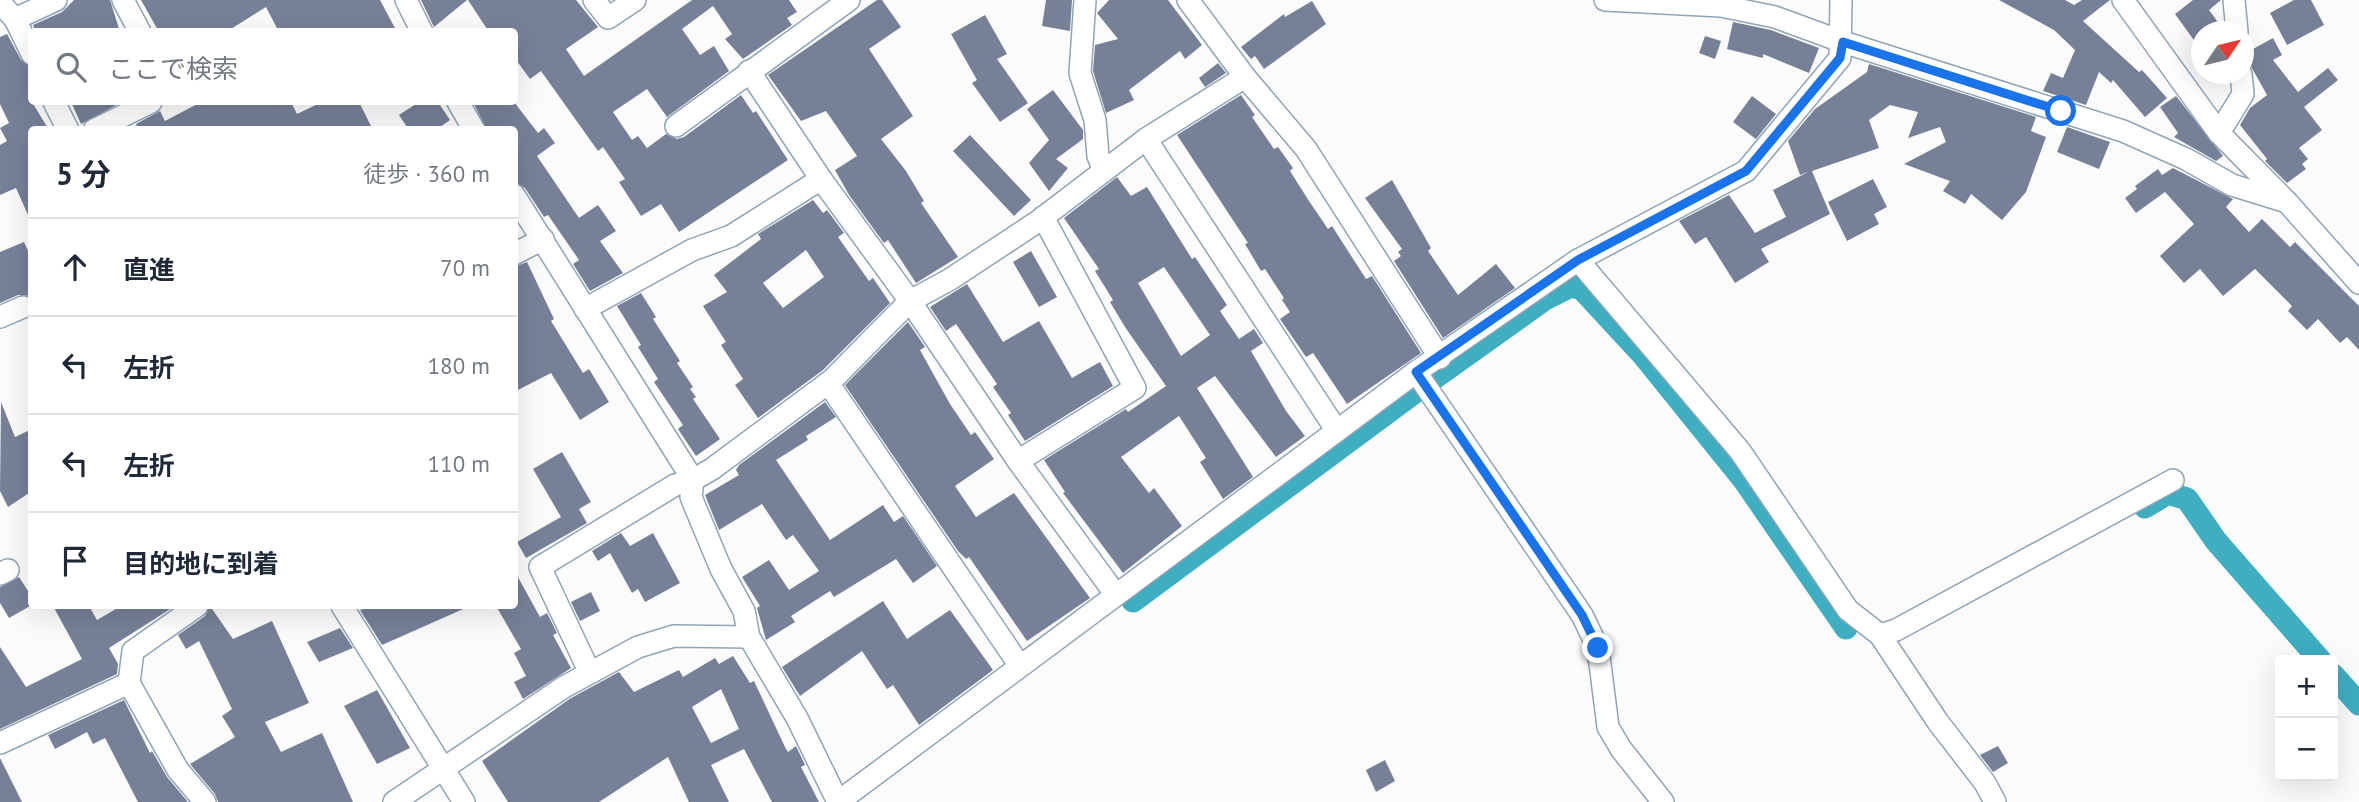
<!DOCTYPE html>
<html lang="ja">
<meta charset="utf-8">
<style>
:root{--surface:#fff;--page:#f6f6f7;--text:#1f2937;--muted:#747a83;--line:#e0e1e3}
body{margin:0;font-family:"PT Sans","Noto Sans JP",sans-serif;background:var(--page);color:var(--text)}
.controls{position:absolute;right:21px;bottom:21px;display:grid;overflow:hidden;border-radius:7px;box-shadow:0 7px 28px #0002}
.controls button{width:63px;height:63px;display:grid;place-items:center;padding:0;border:0;border-bottom:2px solid var(--line);background:var(--surface);color:var(--text);font:35px sans-serif}
.compass{position:absolute;left:2191px;top:21px;width:63px;height:63px;border-radius:50%;background:var(--surface);box-shadow:0 7px 28px #0002;rotate:55deg}
.stop{position:absolute;width:21px;height:21px;margin:-16px;border:5px solid #1a73e8;border-radius:50%;background:#fff}
.stop.end{background:#1a73e8;border-color:#fff;box-shadow:0 2px 7px #0008}
.list{margin:0;padding:0;list-style:none}
h2{display:flex;justify-content:space-between;align-items:center;height:91px;margin:0;padding:0 28px;font-size:30px}
h2 small{font-size:23px;font-weight:400;color:var(--muted)}
.list li{display:grid;grid-template-columns:46px 1fr auto;gap:21px;align-items:center;box-sizing:border-box;height:98px;padding:0 28px;border-top:2px solid var(--line)}
.list b{display:block;font-size:26px;white-space:nowrap}
.list em{font-size:23px;font-style:normal;color:var(--muted)}
.icon{flex:none;width:38px;height:38px;fill:none;stroke:currentColor;stroke-width:2;stroke-linecap:round;stroke-linejoin:round}
.map{position:relative;flex:none;width:2359px;height:802px;overflow:hidden}
.search{position:absolute;background:var(--surface);box-shadow:0 7px 28px #0002;left:28px;top:28px;width:490px;height:77px;display:flex;align-items:center;gap:18px;box-sizing:border-box;padding:0 24px;border-radius:7px;color:var(--muted);font-size:26px}
.panel{position:absolute;background:var(--surface);box-shadow:0 7px 28px #0002;left:28px;top:126px;width:490px;height:483px;border-radius:7px}
.map>svg:first-child{display:block}
.lines{fill:none;stroke-linecap:round;stroke-linejoin:round}
.canal{stroke:#3eaec0;stroke-width:23}
.building{fill:#768097;fill-rule:evenodd}
.minor-casing{stroke:#90a4b7;stroke-width:24}
.minor{stroke:#fff;stroke-width:21}
.route{stroke:#1a73e8;stroke-width:9}
</style>
<div class="map">
<svg width="2359" height="802" viewBox="0 0 2359 802">
<rect width="100%" height="100%" fill="#fbfbfb"/>
<g class="lines">
<!-- canal -->
<g class="canal">
<path d="M1433,379L1545,299L1571,286L1582,289L1644,356L1744,480L1846,628"/>
<path d="M2145,507L2168,493L2187,499L2216,541L2320,660"/>
<path d="M1133,601L1415,392"/>
<path d="M2333,675L2359,704"/>
</g>
</g>
<!-- building -->
<g class="building">
<path d="M74,0H110L120,32H36L33,25L62,12Z"/>
<path d="M141,0H380L397,32H279L266,7L226,32H159Z"/>
<path d="M421,0H467L434,27Z"/>
<path d="M468,0H576L598,27L566,49L584,76L692,0H789L797,12L787,18L792,25L743,59L725,39L732,34L713,6L682,29L700,55L714,46L729,71L667,117L647,89L613,112L632,140L638,136L647,148L666,134L677,139L684,137L741,95L753,113L756,111L788,160L679,232L661,204L641,216L619,182L625,179L603,147L598,151L541,71L530,79L514,57V32H489Z"/>
<path d="M877,0H882L901,27L869,49L913,116L881,139L906,171L924,201L921,203L958,257L916,283L888,240L884,243L849,195L835,170L857,156L826,111L801,121L768,75Z"/>
<path d="M1046,0H1072L1070,31L1042,26Z"/>
<path d="M1109,0H1168L1202,45L1185,59L1180,51L1129,90L1134,100L1106,113L1093,71L1095,45L1118,39L1097,13Z"/>
<path d="M1999,0H2065L2074,5L2082,0H2110L2083,21L2139,72L2142,70L2167,98L2145,117L2113,80L2111,83L2099,72L2086,105L2043,91L2051,73L2063,78L2075,50L2054,30Z"/>
<path d="M2193,0H2221L2209,10L2220,25L2211,32H2202V39L2196,43L2175,14Z"/>
<path d="M2294,0H2311L2324,25L2287,45L2270,13Z"/>
<path d="M1312,1L1326,24L1264,69L1255,56L1251,59L1241,47L1284,14L1285,17Z"/>
<path d="M985,15L1007,54L997,59L1028,103L1000,122L972,83L977,80L951,34Z"/>
<path d="M1733,22L1771,30L1819,48L1809,73L1763,54V58L1727,49Z"/>
<path d="M7,34L21,60L32,67V102L49,130H32V224L16,188L0,195V145L7,141L0,128L9,123L0,104V37Z"/>
<path d="M1705,36L1721,41L1715,59L1699,53Z"/>
<path d="M2273,38L2282,55L2273,60L2298,92L2328,68L2338,80L2304,107L2322,130L2299,148L2308,159L2302,164L2306,169L2287,183L2265,161L2267,159L2240,125L2250,108L2267,95L2244,54Z"/>
<path d="M1218,63L1226,73L1205,87L1199,78Z"/>
<path d="M1869,64L2036,117L2031,131L2046,137L2026,192L2002,220L1971,194L1965,204L1943,191L1950,181L1904,164L1946,142L1940,127L1908,138L1918,112L1890,105L1869,120L1879,148L1812,171L1830,214L1761,249L1769,262L1735,283L1706,237L1695,244L1679,221L1729,195L1755,233L1786,217L1773,190L1808,172L1800,175L1788,141L1815,109L1867,72Z"/>
<path d="M1053,90L1083,130V139L1056,159L1068,168L1049,191L1029,163L1049,140L1027,109Z"/>
<path d="M1241,95L1255,115L1252,117L1274,149L1278,147L1293,168L1290,171L1309,201L1328,229L1332,226L1366,279L1372,276L1421,353L1347,404L1313,353L1306,357L1280,319L1290,312L1282,300L1284,298L1265,269L1261,271L1245,244L1248,243L1177,135Z"/>
<path d="M1752,96L1776,114L1756,139L1733,122Z"/>
<path d="M2176,96L2223,156L2216,161L2174,137L2178,133L2160,107Z"/>
<path d="M71,102H122L81,124Z"/>
<path d="M201,102H291L297,114L322,102H359L373,130H138L136,124L160,111L165,121Z"/>
<path d="M419,102H438L450,120L436,130H409L399,115Z"/>
<path d="M473,102H514L538,133L544,128L555,143L537,156L579,218L598,205L616,231L600,241L623,273L590,291L573,264L579,260L548,215L544,217L525,188L514,182V130H487Z"/>
<path d="M2067,127L2110,142L2099,169L2057,152Z"/>
<path d="M970,135L1031,200L1014,216L953,151Z"/>
<path d="M2173,168L2233,199L2226,207L2249,232L2262,219L2290,247L2295,242L2359,306V350L2347,337L2340,343L2318,319L2307,330L2288,311L2292,306L2255,269L2223,296L2200,269L2184,283L2160,256L2194,224L2165,192L2136,213L2125,198L2137,189L2135,186L2158,169L2162,175Z"/>
<path d="M1117,177L1131,196L1147,187L1192,259L1195,257L1227,305L1220,311L1239,339L1254,329L1263,343L1251,351L1286,411L1305,436L1276,457L1215,376L1197,388L1253,477L1223,499L1200,462L1206,458L1179,416L1121,457L1149,493L1154,488L1182,526L1123,573L1063,493L1065,492L1044,460L1126,409L1128,412L1166,386L1125,327L1110,302L1113,300L1095,271L1099,269L1064,218ZM1164,267L1210,335L1181,356L1138,283Z"/>
<path d="M1873,179L1887,207L1874,214L1879,224L1847,241L1828,202Z"/>
<path d="M1392,180L1431,248L1428,251L1458,295L1496,264L1515,288L1443,338L1394,261L1401,256L1398,252L1402,249L1365,198Z"/>
<path d="M813,200L823,213L827,210L844,233L838,237L869,281L873,278L890,303L823,370L758,418L735,385L743,379L721,345L726,342L703,306L727,292L714,275L761,239L758,234ZM806,250L824,277L783,308L763,283Z"/>
<path d="M24,242L32,259V296L18,295L0,303V252Z"/>
<path d="M1031,251L1057,297L1039,307L1013,262Z"/>
<path d="M527,262L554,319L551,321L583,373L589,369L609,402L580,420L551,373L514,392V267Z"/>
<path d="M967,284L1003,342L1039,321L1072,378L1100,362L1113,386L1025,441L1008,415L1011,413L993,387L997,384L956,324L946,331L930,307Z"/>
<path d="M641,293L656,317L653,319L680,361L677,363L693,387L690,389L696,397L693,399L720,439L696,456L678,429L683,425L654,382L658,379L638,347L641,345L617,306Z"/>
<path d="M908,322L925,347L920,350L950,404L971,435L975,432L994,459L955,486L976,517L1014,493L1090,598L1027,641L969,557L966,559L958,551L845,385Z"/>
<path d="M1,402L15,437L32,429V491L8,507L0,491Z"/>
<path d="M825,402L836,417L806,436L808,440L776,460L830,540L883,505L894,522L903,516L937,566L913,583L896,559L834,597L830,591L791,616L795,622L766,640L757,608L760,606L742,577L769,560L789,590L819,571L793,535L786,540L762,504L719,530L705,495L739,475L736,470L739,465Z"/>
<path d="M562,452L591,502L579,509L587,523L526,558L517,542L561,517L533,469Z"/>
<path d="M621,533L630,546L653,533L680,583L645,602L638,589L632,593L610,553L598,561L592,551Z"/>
<path d="M514,570L540,617L547,613L557,633L553,635L571,668L523,699L514,682L526,676L514,653L521,649L496,606H514Z"/>
<path d="M19,577L32,597V605L9,618L0,603V587Z"/>
<path d="M591,592L600,611L580,621L571,602Z"/>
<path d="M883,601L907,639L950,610L993,670L919,725L893,685L887,689L862,651L800,696L782,667Z"/>
<path d="M53,606H89L97,620L121,606H175L109,648L118,664L117,674L0,729V647L26,687L82,659Z"/>
<path d="M210,606L233,639L272,621L309,703L265,722L281,752L322,733L353,802H218L215,794L190,764L235,737L222,716L232,709L199,641L186,649L178,635L205,616Z"/>
<path d="M372,606H470L382,645L360,610Z"/>
<path d="M340,628L353,648L319,662L307,642Z"/>
<path d="M733,656L750,683L754,681L785,747L788,752L796,746L805,765L801,767L819,802H772L744,749L711,765L729,802H689L668,757L599,802H508L482,761L571,698L619,672L634,692L679,670L683,677L715,658L719,664ZM721,689L739,729L711,743L692,707Z"/>
<path d="M377,690L410,748L377,764L344,706Z"/>
<path d="M124,700L150,753L152,751L167,777L188,802H138L105,738L93,744L87,732L55,749L48,735Z"/>
<path d="M1998,746L2008,763L1993,772L1980,755Z"/>
<path d="M0,758L22,802H0Z"/>
<path d="M1385,760L1395,781L1376,792L1366,770Z"/>
</g>
<g class="lines">
<!-- minor casing -->
<g class="minor-casing">
<g id="minor">
<path d="M123,0L140,32"/>
<path d="M406,0L422,32"/>
<path d="M594,0L608,18L635,0"/>
<path d="M1085,0L1080,73L1095,120L1098,156L1103,169"/>
<path d="M1188,0L1245,77L1306,149L1440,358"/>
<path d="M1605,0L1721,6L1775,17L1843,42L2123,131L2186,159L2232,185L2287,202"/>
<path d="M2123,0L2219,133L2287,202L2359,283"/>
<path d="M2234,0L2237,32"/>
<path d="M0,3L15,19L32,54"/>
<path d="M15,19L56,0"/>
<path d="M749,71L821,179L910,301L1018,461L1116,595"/>
<path d="M54,102L68,130"/>
<path d="M458,102L474,130"/>
<path d="M676,126L849,0"/>
<path d="M94,130L151,102"/>
<path d="M2219,133L2243,94L2241,74"/>
<path d="M1146,139L1337,431"/>
<path d="M514,195L693,480L691,497L721,569L744,611L749,637L797,718L838,802"/>
<path d="M514,254L543,239"/>
<path d="M1578,260L1740,451L1848,610L1880,635L1896,630L2173,480"/>
<path d="M585,309L692,250L731,236L821,179"/>
<path d="M0,317L23,307"/>
<path d="M1416,372L1582,615L1598,648L1608,727L1621,749L1663,802"/>
<path d="M828,383L1020,666"/>
<path d="M1018,461L1135,388L1043,217"/>
<path d="M0,574L8,570"/>
<path d="M342,606L464,802"/>
<path d="M1880,635L1938,722L1985,783L1995,802"/>
<path d="M589,671L540,567L675,485L693,480L712,469L832,380L910,301L949,280L1037,222L1146,139L1245,77"/>
<path d="M129,683L178,770L205,802"/>
<path d="M0,743L129,683L133,651L197,606"/>
<path d="M394,802L564,687L638,647L674,636L749,637"/>
<path d="M838,802L1416,372L1578,260L1746,171L1840,58L1841,0"/>
</g>
</g>
<!-- minor -->
<use href="#minor" class="minor"/>
</g>
<g class="lines">
<!-- route -->
<path class="route" d="M1598,648L1582,615L1416,372L1578,260L1746,171L1840,58L1843,42L2061,111"/>
</g>
</svg>
<div class="controls">
<button>+</button>
<button>−</button>
</div>
<svg class="compass" viewBox="-18 -18 36 36"><path d="M0-13l5 13h-10z" fill="#e53935"/><path d="M0 13l5-13h-10z" fill="#747a83"/></svg>
<div class="stop" style="left:2061px;top:111px"></div>
<div class="stop end" style="left:1598px;top:648px"></div>
<div class="search"><svg class="icon" aria-label="search" viewBox="0 0 24 24"><circle cx="10" cy="10" r="6"/><path d="M15 15l6 6"/></svg>ここで検索</div>
<section class="panel">
<h2>5 分<small>徒歩 · 360 m</small></h2>
<ul class="list">
<li><svg class="icon" aria-label="ahead" viewBox="0 0 24 24"><path d="M12 20V5M6 11l6-6 6 6"/></svg><div><b>直進</b></div><em>70 m</em></li>
<li><svg class="icon" aria-label="left" viewBox="0 0 24 24"><path d="M17 20v-9H6M10 6l-5 5 5 5"/></svg><div><b>左折</b></div><em>180 m</em></li>
<li><svg class="icon" aria-label="left" viewBox="0 0 24 24"><path d="M17 20v-9H6M10 6l-5 5 5 5"/></svg><div><b>左折</b></div><em>110 m</em></li>
<li><svg class="icon" aria-label="arrive" viewBox="0 0 24 24"><path d="M6 21V4h12l-3 4 3 4H6"/></svg><div><b>目的地に到着</b></div></li>
</ul>
</section>
</div>
